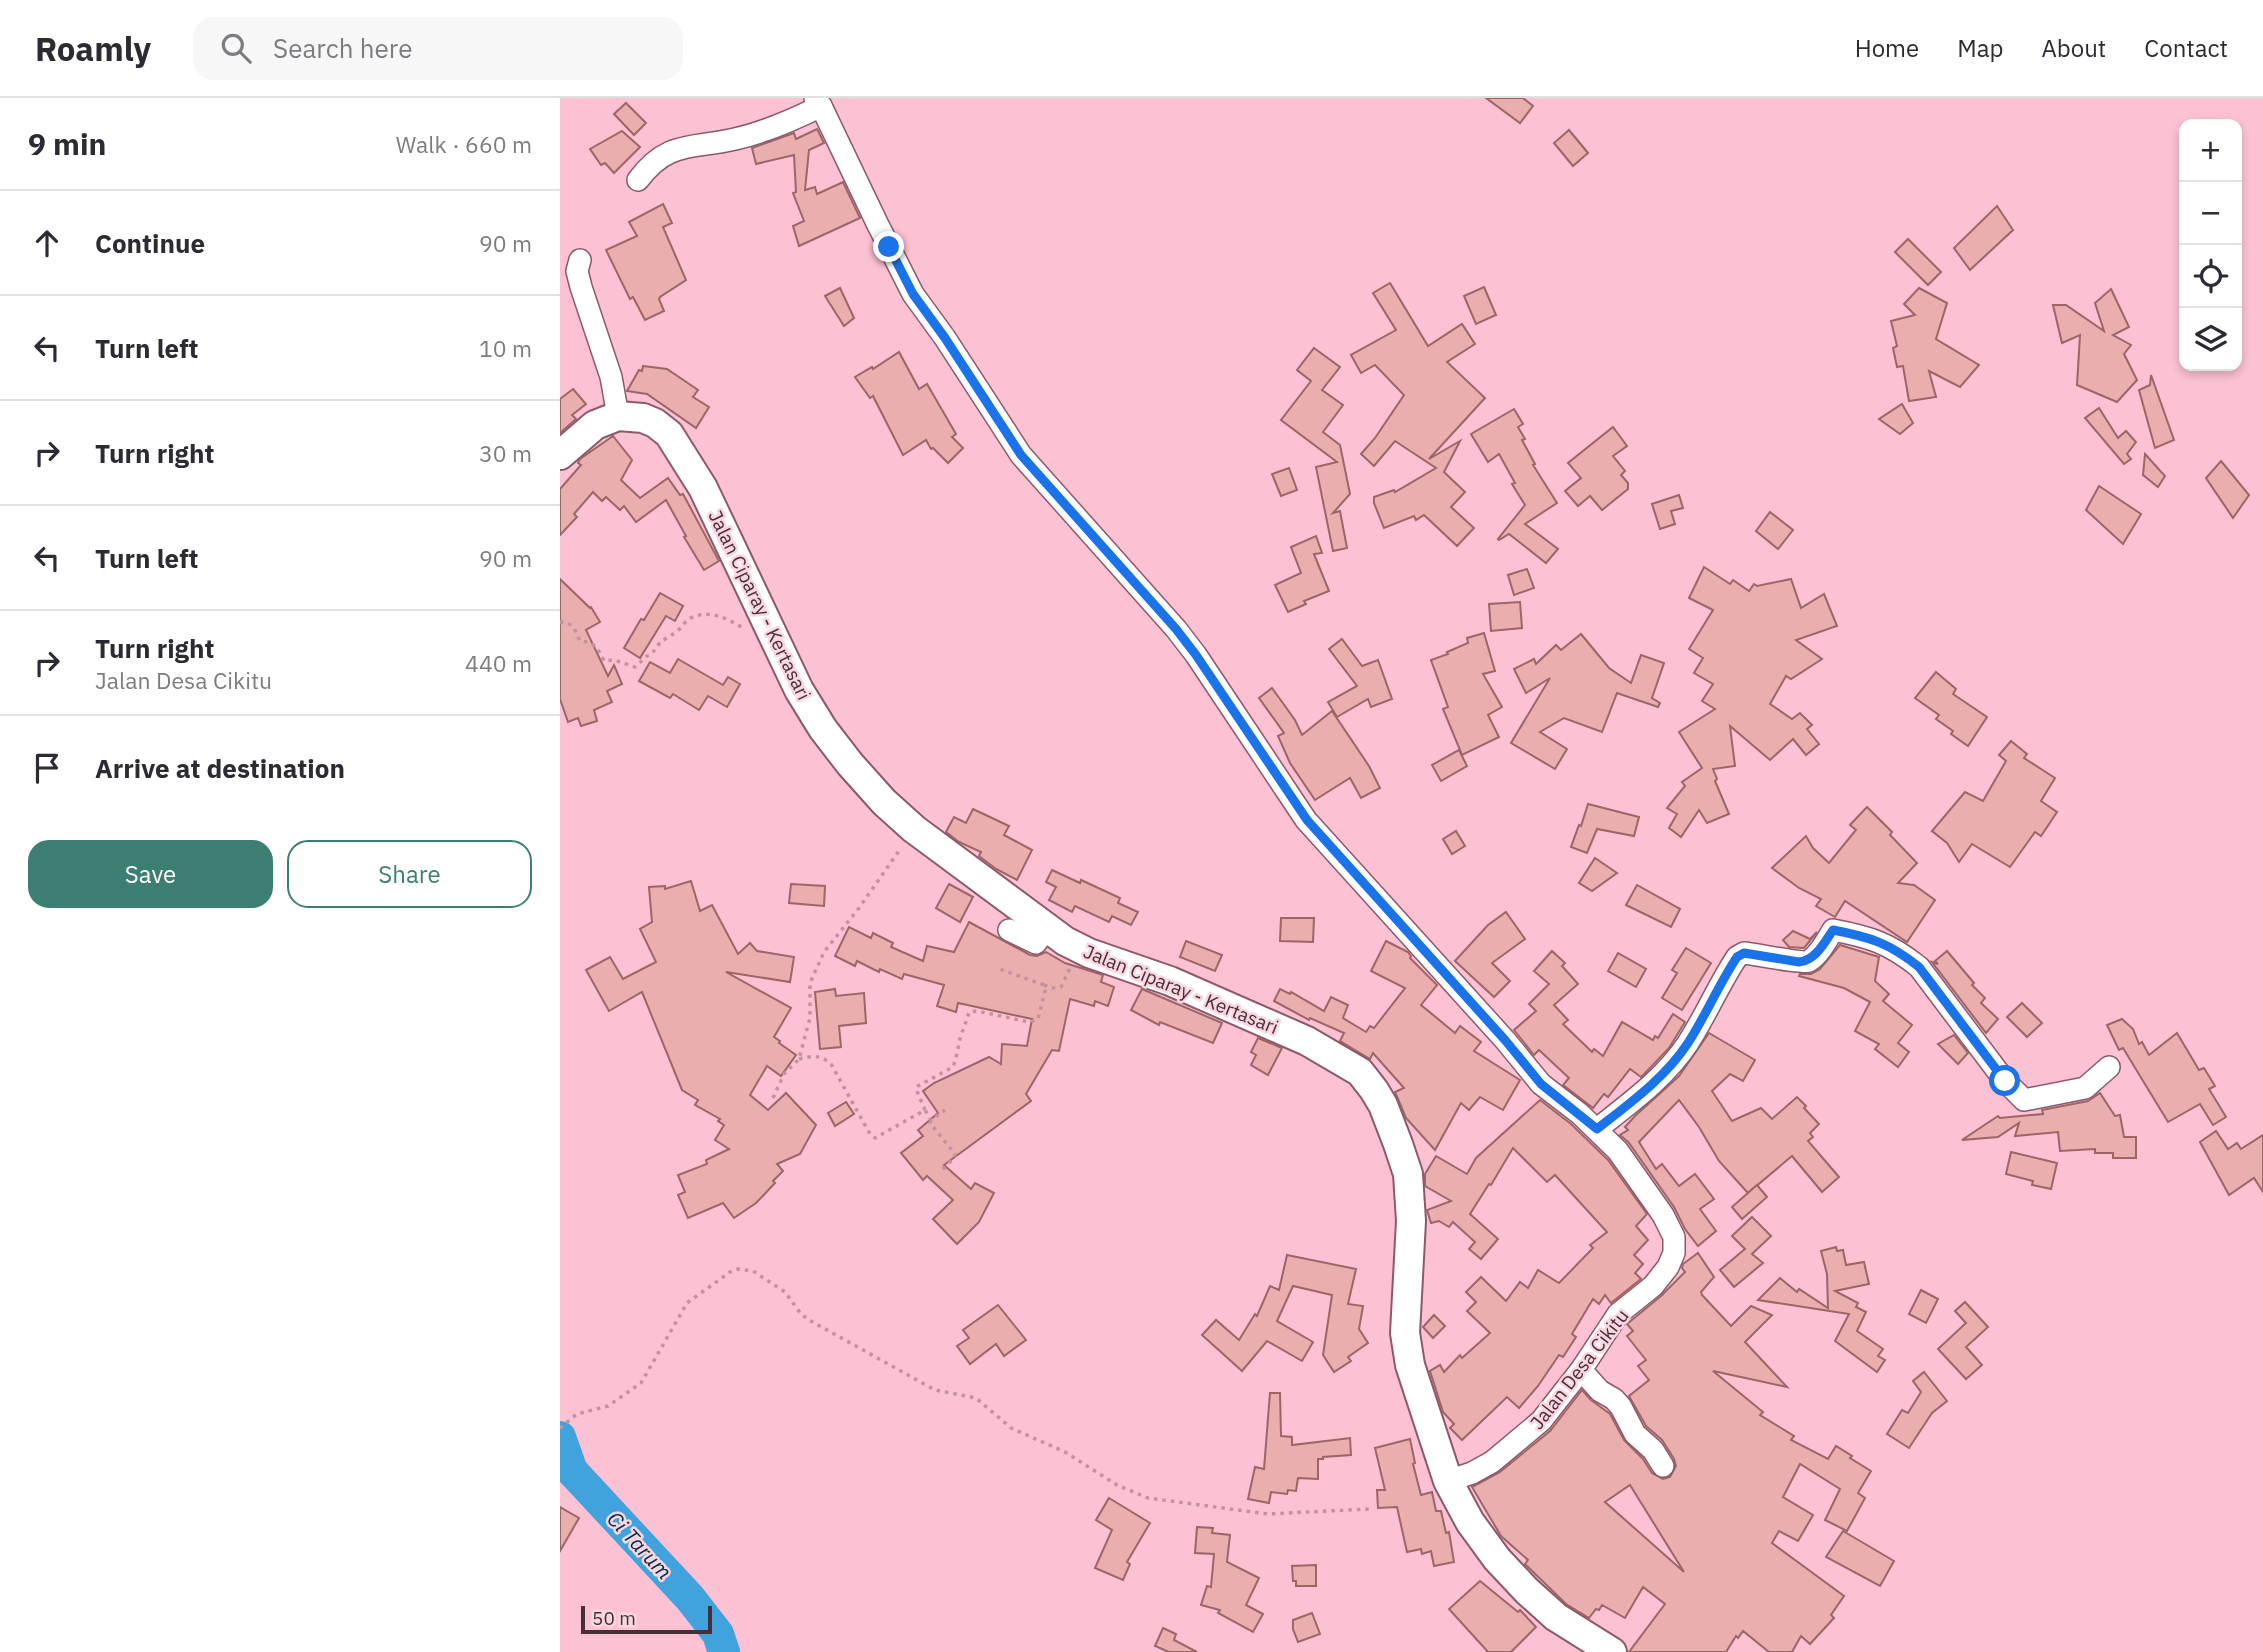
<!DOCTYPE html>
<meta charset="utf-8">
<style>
:root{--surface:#fff;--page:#f7f7f7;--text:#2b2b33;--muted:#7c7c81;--line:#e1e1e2;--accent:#3c7f72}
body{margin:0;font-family:"IBM Plex Sans",sans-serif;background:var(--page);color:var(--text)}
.controls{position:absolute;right:21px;top:21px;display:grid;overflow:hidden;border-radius:14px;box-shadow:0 4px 10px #0003}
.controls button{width:63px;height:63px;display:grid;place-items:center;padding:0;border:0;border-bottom:2px solid var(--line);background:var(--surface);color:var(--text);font:35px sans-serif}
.scale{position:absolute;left:21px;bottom:18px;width:131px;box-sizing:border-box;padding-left:7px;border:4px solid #472f37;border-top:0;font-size:19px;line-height:24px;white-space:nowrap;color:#472f37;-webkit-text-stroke:5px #fad6e0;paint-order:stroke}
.stop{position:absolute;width:21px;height:21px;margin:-16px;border:5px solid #1a73e8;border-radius:50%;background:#fff}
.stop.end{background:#1a73e8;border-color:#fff;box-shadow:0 2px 7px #0008}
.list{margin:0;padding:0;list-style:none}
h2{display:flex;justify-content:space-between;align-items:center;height:91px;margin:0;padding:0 28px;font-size:30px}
h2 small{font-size:23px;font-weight:400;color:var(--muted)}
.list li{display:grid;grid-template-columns:46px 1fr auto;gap:21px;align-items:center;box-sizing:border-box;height:105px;padding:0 28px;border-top:2px solid var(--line)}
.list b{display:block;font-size:26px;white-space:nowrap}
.list p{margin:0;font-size:23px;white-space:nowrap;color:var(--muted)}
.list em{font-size:23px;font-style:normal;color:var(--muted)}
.actions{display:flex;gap:14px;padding:21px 28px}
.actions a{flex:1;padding:16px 0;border:2px solid var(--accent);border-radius:21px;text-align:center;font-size:24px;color:var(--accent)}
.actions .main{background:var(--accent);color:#fff}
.icon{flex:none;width:38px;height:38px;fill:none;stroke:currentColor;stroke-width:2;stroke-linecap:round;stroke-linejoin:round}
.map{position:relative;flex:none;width:1703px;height:1554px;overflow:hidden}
header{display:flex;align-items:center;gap:42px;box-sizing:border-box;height:98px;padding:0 35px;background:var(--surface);border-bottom:2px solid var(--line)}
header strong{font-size:33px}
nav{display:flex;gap:38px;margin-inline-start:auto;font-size:24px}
.search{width:490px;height:63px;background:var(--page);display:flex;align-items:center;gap:18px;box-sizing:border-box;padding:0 24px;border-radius:21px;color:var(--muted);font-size:26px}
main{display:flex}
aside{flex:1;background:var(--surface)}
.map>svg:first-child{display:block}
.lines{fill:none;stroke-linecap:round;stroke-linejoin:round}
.river{stroke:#40a3dd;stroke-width:32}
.building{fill:#ebaeae;stroke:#9c6566;stroke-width:2;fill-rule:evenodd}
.street-casing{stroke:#8c596a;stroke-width:24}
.secondary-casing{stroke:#8c596a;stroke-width:32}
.path{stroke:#c292a1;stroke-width:3.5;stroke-dasharray:3.5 5;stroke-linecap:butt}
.street{stroke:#fff;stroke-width:21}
.secondary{stroke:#fff;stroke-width:28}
.route{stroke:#1a73e8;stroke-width:9}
.labels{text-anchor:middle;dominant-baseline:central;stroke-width:5;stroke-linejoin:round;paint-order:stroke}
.street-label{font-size:19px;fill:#472f37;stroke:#fad6e0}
.water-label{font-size:21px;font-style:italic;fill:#022e45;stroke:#fad6e0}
</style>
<header>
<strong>Roamly</strong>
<div class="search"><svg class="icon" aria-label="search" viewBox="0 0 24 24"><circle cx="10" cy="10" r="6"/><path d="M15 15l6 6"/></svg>Search here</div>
<nav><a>Home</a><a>Map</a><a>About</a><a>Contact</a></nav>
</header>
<main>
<aside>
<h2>9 min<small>Walk · 660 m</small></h2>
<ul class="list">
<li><svg class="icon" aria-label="ahead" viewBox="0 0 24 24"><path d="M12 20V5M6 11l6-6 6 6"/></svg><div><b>Continue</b></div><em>90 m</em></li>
<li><svg class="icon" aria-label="left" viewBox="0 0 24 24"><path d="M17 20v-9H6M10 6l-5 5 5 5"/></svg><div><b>Turn left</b></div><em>10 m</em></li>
<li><svg class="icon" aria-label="right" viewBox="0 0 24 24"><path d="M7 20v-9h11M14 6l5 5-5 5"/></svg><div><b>Turn right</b></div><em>30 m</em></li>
<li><svg class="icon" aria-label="left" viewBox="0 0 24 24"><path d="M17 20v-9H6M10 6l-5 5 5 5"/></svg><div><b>Turn left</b></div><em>90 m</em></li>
<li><svg class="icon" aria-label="right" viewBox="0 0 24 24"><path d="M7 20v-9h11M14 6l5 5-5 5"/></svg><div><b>Turn right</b><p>Jalan Desa Cikitu</p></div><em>440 m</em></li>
<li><svg class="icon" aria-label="arrive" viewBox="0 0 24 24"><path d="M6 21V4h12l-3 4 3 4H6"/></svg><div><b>Arrive at destination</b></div></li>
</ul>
<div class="actions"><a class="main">Save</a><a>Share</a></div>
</aside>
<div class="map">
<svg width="1703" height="1554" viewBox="0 0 1703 1554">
<rect width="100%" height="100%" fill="#fcc1d3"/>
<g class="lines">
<!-- river -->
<path class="river" d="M0,1339L12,1373L130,1500L158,1536L164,1554"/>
</g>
<!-- building -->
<g class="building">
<path d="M926,0H963L973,8L960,25Z"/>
<path d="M66,5L86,25L74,37L54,16Z"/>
<path d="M257,31L264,45L249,52L245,92L255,89L257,96L283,84L300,120L239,148L233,128L244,123L233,95L236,94L234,57L196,66L192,50L234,35L236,41Z"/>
<path d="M1009,32L1028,55L1013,68L994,45Z"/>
<path d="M62,33L80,49L54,75L45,65L41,67L30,51Z"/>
<path d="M103,106L112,125L103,129L126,182L100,199L99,201L104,213L85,222L73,199L70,201L46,152L77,138L69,124Z"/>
<path d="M1437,108L1453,132L1410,172L1394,150Z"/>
<path d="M1348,141L1381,174L1368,187L1335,154Z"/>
<path d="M830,185L868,248L902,226L915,246L887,264L925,300L869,361L900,343L884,374L905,394L891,409L914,430L897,448L864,417L856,422L854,418L824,430L814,405V399L834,392L835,394L876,370L835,343L814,368L801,356L815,340L844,297L815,267L801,275L791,257L836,232L813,195Z"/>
<path d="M924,189L936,217L916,226L904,198Z"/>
<path d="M280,190L294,220L284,228L265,198Z"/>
<path d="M1359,190L1387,205L1376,241L1419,267L1400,289L1369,273L1376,299L1349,303L1343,268L1337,269L1333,250L1337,248L1331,223L1355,217L1344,206Z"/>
<path d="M1551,191L1569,229L1553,237L1571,247L1564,256L1577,282L1557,304L1517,287L1520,237L1502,245L1493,207H1506L1544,233L1535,205Z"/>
<path d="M754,250L780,269L762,292L783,307L763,334L780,347L790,396L773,415L780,413L787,450L773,453L756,369L777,364L721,322L751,283L737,272Z"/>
<path d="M339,254L359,291L367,286L396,336L392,339L403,350L388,365L373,350L371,351L366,342L343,357L313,298L310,300L295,279L312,269L313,271Z"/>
<path d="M83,268L107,271L138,292L133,299L149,309L136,330L87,296L67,293L79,272L82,273Z"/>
<path d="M1591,277L1614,342L1595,350L1579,292L1590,287Z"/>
<path d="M13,291L26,306L12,317L16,321L0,335V301Z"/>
<path d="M1342,306L1353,325L1340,336L1319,321Z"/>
<path d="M1539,310L1558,340L1566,333L1576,344L1567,356L1571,361L1564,366L1525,320Z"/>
<path d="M954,311L963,326L958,329L965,341L962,342L975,366L973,367L997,405L965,426L998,451L986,465L949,436L939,442L938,441L965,407L952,386L955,385L939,356L928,364L911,336Z"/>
<path d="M1053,329L1067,348L1053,358L1065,373L1061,377L1068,385V391L1042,412L1030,398L1018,408L1005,393L1021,380L1008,365Z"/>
<path d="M53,338L72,362L61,382L80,400L108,380L120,397L123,396L159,463L144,472L124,439L126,438L106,402L76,424L64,408L60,412L46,399L42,403L33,394L14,416L17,419L0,437V391L21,367L18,365L20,361Z"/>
<path d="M1585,356L1605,378L1598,389L1583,377Z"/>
<path d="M1661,363L1689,397L1673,420L1646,380Z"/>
<path d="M729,370L737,392L721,398L712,376Z"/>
<path d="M1539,388L1581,416L1563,446L1526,412Z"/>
<path d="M1119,397L1123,410L1111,413L1115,426L1100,431L1092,406Z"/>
<path d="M1210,414L1233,432L1218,451L1196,433Z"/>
<path d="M756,438L762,455L754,456L769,493L744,503L746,506L728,514L715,487L741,475L731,449Z"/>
<path d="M1144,469L1170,486L1173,482L1189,493L1194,486L1197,488L1231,481L1241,510L1264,496L1277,528L1236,542L1262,561L1231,581L1226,578L1210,606L1232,621L1240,615L1252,627L1247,631L1259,646L1246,657L1233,641L1210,662L1170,628L1175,668L1153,671L1157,681L1155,683L1169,716L1147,725L1139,712L1121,739L1109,730L1117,716L1107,710L1125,688L1122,684L1142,670L1119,634L1155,611L1142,603L1153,586L1134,575L1143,560L1129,551L1153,512L1129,500Z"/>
<path d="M967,471L974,490L954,497L948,477Z"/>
<path d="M0,481L30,510L31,509L40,524L26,532L48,578L54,567L62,586L47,593L52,604L34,612L37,623L21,628L18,620L8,624L0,601Z"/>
<path d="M100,495L123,508L115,523L106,518L80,560L64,550L81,521L84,522Z"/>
<path d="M960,504L962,530L931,533L929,506Z"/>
<path d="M924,535L935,573L923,576L942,609L928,617L939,639L902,657L883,611L888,609L871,562L888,556L887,554L908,545L907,540Z"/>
<path d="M1021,536L1049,570L1071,585L1081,557L1104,565L1092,600L1100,605L1098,609L1057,595L1042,634L1004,620L980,634L1007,651L995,671L951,645L990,580L966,595L954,571L974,561L976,566L996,547L1001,552Z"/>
<path d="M782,541L802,568L818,562L832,601L811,609L808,601L777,619L768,604L797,588L769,551Z"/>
<path d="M118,561L163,587L168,579L180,586L167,609L148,598L139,612L113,596L110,600L79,583L90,564L110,575Z"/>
<path d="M1376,574L1396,591L1393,596L1427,619L1408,648L1391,636L1393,633L1376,621L1379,617L1355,600Z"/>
<path d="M712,590L735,622L742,637L772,613L809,668L820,690L801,700L790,680L755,702L730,665L718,638L724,635L699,600Z"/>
<path d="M1451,643L1467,656L1464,660L1495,680L1481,703L1497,714L1481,738L1475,734L1450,769L1412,746L1399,764L1387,745L1372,733L1405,694L1423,703L1446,663L1439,657Z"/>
<path d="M899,652L907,668L881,683L872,667Z"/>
<path d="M1028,706L1079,719L1074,738L1037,731L1027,755L1011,749L1019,727L1021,728Z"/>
<path d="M1307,709L1332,734L1330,737L1357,765L1338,785L1354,787L1375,802L1347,844L1285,803L1275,819L1256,808L1261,801L1239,790L1212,770L1246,738L1253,750L1269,765L1296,732L1290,727Z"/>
<path d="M413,711L449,728L444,737L472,752L457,782L436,771L419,758L421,754L399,744L386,734L394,719L406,725Z"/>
<path d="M896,733L905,748L892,756L883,741Z"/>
<path d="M1035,760L1057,775L1032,793L1019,785Z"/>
<path d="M492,772L520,785L521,782L560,800L558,805L578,814L571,827L552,818L549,824L515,808L512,814L489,802L496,789L486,784Z"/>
<path d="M131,783L140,813L152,807L178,856L190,845L197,853L234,859L230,884L166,874L231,910L214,939L220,943L219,945L236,957L221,978L207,968L190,997L208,1012L226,995L256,1027L240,1056L217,1066L223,1073L213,1083L215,1085L196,1105L174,1120L163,1105L128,1120L118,1097L125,1094L118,1077L147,1066L146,1062L169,1051L155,1042L164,1027L158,1023L160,1021L135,1007L138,1002L122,992L82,894L49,913L26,872L50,859L63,881L96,864L80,831L92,824L89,789L105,788V791Z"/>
<path d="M231,786L265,788L264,808L229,805Z"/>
<path d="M389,786L413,799L400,824L376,810Z"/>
<path d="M1077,787L1120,811L1111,829L1066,807Z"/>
<path d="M946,814L965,841L932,865L950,883L934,899L895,863L928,827Z"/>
<path d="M721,820H754L753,844L720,843Z"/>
<path d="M409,824L470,857L477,858L486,854L505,865L543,877L541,884L554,889L548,908L535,903L534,908L510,901L499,953L492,952L466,996L471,1003L384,1067L411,1091L415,1085L434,1095L419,1124L397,1146L373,1121L393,1102L367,1078L363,1082L341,1055L363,1038L358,1032L378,1015L363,993L374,985L429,959L441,966L442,946L467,948L472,921L398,905L396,914L377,908L384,887L344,876L342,881L320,871L319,874L297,863L295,868L275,858L289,829L311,840L313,835L333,845L331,849L363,863L367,848L394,854Z"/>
<path d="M1233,833L1250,841L1257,834L1244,850L1229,849L1223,842Z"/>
<path d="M626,843L662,857L655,873L620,859Z"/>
<path d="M826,843L848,854L851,858L850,860L877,887L861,907L895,935L900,928L921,944L914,953L960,982L943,1012L920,999L909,1012L901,1005L875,1052L846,1020L835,994L844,990L813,955L810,961L780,943L784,935L750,920L749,922L714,903L720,891L730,896L731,894L764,913L771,899L788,907L783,920L806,934L810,928L814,930L845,890L811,873Z"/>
<path d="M1280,847L1319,859L1315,883L1329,896L1323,903L1352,927L1338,945L1349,954L1338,969L1315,951L1319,946L1295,933L1310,904L1284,890L1239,878L1240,876H1251L1260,871Z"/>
<path d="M1126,850L1151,865L1122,912L1102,900L1117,875L1112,872Z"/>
<path d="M992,853L1005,865L1002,868L1018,886L994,907L1008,922L1003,926L1032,954L1034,951L1043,958L1062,924L1093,942L1095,938L1098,940L1113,916L1125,924L1109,950L1089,971L1081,979L1070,971L1048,999L1044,996L1033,1010L1003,987L1009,980L979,952L974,957L954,932L976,913L969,906L989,886L974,873Z"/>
<path d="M1387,853L1414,885L1412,887L1425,900L1421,905L1438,921L1426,935L1372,864L1378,866L1375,863Z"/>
<path d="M1058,855L1086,871L1076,889L1048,873Z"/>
<path d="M275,891L276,898L304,895L306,925L279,928L281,949L260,951L255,894Z"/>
<path d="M582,891L662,925L653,945L600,924L599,927L571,912Z"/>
<path d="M1462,905L1482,925L1467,939L1447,919Z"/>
<path d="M1562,921L1573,931L1579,946L1582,944L1589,957L1617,935L1639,972L1644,970L1655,988L1649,991L1666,1019L1653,1027L1640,1006L1608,1024L1563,950L1559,952L1547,927Z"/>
<path d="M1149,935L1195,962L1183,983L1170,976L1152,993L1172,1023L1201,1010L1212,1021L1237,999L1246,1008L1244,1010L1259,1026L1250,1035L1253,1039L1248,1043L1279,1079L1262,1094L1232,1058L1188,1095L1159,1063L1139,1029L1119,1002L1079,1044L1096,1071L1102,1066L1119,1088L1135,1076L1154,1101L1140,1111L1156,1133L1138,1148L1125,1131L1114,1109L1069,1045L1060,1037L1068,1032L1065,1029L1075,1018L1119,978Z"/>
<path d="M1394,937L1408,955L1398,966L1378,946Z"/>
<path d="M698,940L722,950L708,977L691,967L696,957L691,954Z"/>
<path d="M1540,995L1555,1018L1560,1017L1564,1039H1576V1060H1553V1055H1535V1051L1500,1053L1498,1034L1455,1038L1459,1025L1438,1039L1402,1042L1438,1018L1440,1020L1483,1016L1482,1012L1528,1003Z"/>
<path d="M980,1002L1011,1026L1048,1062L1087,1116L1076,1128L1088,1142L1074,1157L1083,1166L1075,1175L1081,1181L1051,1205L1045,1197L1039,1206L1033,1201L1012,1236L1016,1239L1003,1259L999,1257L978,1288L959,1310L947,1299L902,1342L890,1330L894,1326L883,1314L870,1273L880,1267L884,1274L900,1257L902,1260L930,1235L907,1213L916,1204L906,1194L921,1179L946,1203L960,1184L968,1190L978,1172L999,1185L1033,1150L1030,1147L1047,1134L995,1077L987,1084L953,1050L931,1087L929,1086L910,1116L938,1141L921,1161L909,1151L915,1144L893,1124L889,1129L879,1123L871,1125L867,1112L891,1103L865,1088V1076L876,1058L907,1076L916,1060Z"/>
<path d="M286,1004L294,1016L275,1028L268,1015Z"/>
<path d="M1656,1033L1668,1051L1677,1045L1681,1051L1703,1037V1094L1694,1080L1669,1097L1640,1044Z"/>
<path d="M1451,1054L1497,1065L1491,1091L1472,1087L1473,1083L1446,1076Z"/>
<path d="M1197,1087L1207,1099L1182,1121L1172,1109Z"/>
<path d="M1192,1119L1211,1138L1192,1156L1203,1165L1174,1189L1160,1172L1185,1151L1172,1138Z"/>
<path d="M1276,1149L1277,1153L1283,1152L1286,1167L1304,1164L1309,1186L1275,1193L1298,1205L1296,1209L1306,1214L1297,1233L1323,1251L1318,1258L1325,1262L1317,1274L1275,1243L1289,1216L1198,1202L1220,1180L1237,1194L1239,1191L1268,1210L1267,1176L1261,1153Z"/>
<path d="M1138,1155L1154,1179L1141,1194L1142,1197L1171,1228L1191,1208L1212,1217L1185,1244L1227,1289L1153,1273L1203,1314L1200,1317L1234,1338L1231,1342L1268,1361L1276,1348L1292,1358L1290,1360L1311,1373L1298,1395L1305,1400L1287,1433L1265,1422L1280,1391L1240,1366L1223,1399L1253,1417L1238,1443L1219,1433L1212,1445L1284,1498L1271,1517L1274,1520L1250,1546L1241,1538L1232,1554H1209L1183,1533L1178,1540L1176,1538L1166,1554H1069L1105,1506L1083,1489L1065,1520L1042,1507L1039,1512L1036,1511L1029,1520L1006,1506L965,1466L968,1462L941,1438L912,1389L940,1374L990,1333L1022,1292L1031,1302L1050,1316L1064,1342L1083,1361L1092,1375L1103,1381L1110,1379L1116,1368L1114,1361L1102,1342L1086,1328L1069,1298L1089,1282L1078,1268L1086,1262L1067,1238L1073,1233L1067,1226L1101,1198L1125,1174L1122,1170L1123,1166ZM1070,1387L1124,1474L1045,1404Z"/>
<path d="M727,1157L796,1171L788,1206L803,1208L799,1231L808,1245L788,1259L791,1263L774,1274L763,1257L772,1197L733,1188L717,1223L753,1244L742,1263L707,1243L682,1273L642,1237L656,1222L679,1242L695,1216L697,1218L710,1188L719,1192Z"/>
<path d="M1361,1192L1378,1201L1366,1225L1349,1216Z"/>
<path d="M1405,1204L1428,1229L1406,1249L1422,1267L1406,1281L1378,1251L1406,1225L1395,1213Z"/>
<path d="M438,1207L466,1242L444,1258L436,1246L410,1266L397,1248L409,1240L403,1232Z"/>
<path d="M874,1217L885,1228L873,1240L863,1229Z"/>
<path d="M1364,1274L1387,1303L1372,1315L1349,1350L1327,1336L1342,1312L1348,1315L1361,1294L1353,1283Z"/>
<path d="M710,1295H720L721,1338L732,1339V1347L790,1340L791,1357L763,1359V1361H758V1381L738,1380L736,1393L728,1392L727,1396L711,1394L709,1405L688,1401L695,1369L704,1371Z"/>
<path d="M850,1341L855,1365L853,1366L861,1397L872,1394L876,1413H881L886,1435L889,1434L894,1464L874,1468L871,1453L862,1456L861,1451L847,1454L837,1409L818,1410L817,1392H825L815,1350Z"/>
<path d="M549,1400L590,1425L567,1464L570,1466L563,1482L535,1470L552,1432L536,1422Z"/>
<path d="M0,1409L19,1420L0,1453Z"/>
<path d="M637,1429L653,1430L652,1435L670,1437L667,1464L699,1480L686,1507L703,1516L693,1534L658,1515L660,1512L641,1507L647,1488L651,1489L654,1456L635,1455Z"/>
<path d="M1283,1433L1334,1463L1320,1488L1266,1459Z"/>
<path d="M756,1467V1488H736V1483H733L732,1468Z"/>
<path d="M920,1483L958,1514L960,1512L976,1529L951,1554H928L889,1511Z"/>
<path d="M752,1515L760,1536L738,1544L733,1531V1522Z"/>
<path d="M603,1530L616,1536L614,1542L637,1554H609L595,1548Z"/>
</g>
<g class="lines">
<!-- street casing -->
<g class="street-casing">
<g id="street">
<path d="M255,0L261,8L317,125L353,196L385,240L461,357L616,531L636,557L746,722L945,942L981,986L1020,1016L1058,1053L1103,1117L1114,1139V1155L1108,1169L1093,1188L1058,1216L1021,1272L981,1323L932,1364L912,1375L888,1383"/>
<path d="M78,82C108,42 132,51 175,41C206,34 233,22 261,8"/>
<path d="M20,162L17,173L21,189L51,279L58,318"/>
<path d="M449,832L476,845L486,830"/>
<path d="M1037,1031C1070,1005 1105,980 1128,945C1146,917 1159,886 1177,859L1184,855C1195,856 1242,866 1249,863C1259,857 1267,842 1273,832C1310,839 1329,845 1359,869L1445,983L1464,1002L1525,990L1549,969"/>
<path d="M1021,1272L1040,1293L1054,1301L1061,1309L1075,1336L1093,1352L1103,1368"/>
</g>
</g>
<!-- secondary casing -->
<g class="secondary-casing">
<path id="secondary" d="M0,357L35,327L58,318L83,320L95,325L109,336L143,390L239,592L263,631L290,666L324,704L354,731L505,843L529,855L610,883L747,943L800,974L814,992L823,1007L838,1046L848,1076L851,1123L845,1235L850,1267L888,1383L910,1424L937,1461L967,1493L996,1519L1052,1554"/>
</g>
<!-- path -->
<g class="path">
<path d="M0,524L8,525L14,530L20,543C35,544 38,551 44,563L54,562L75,569L87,558L92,556C101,541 102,544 116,534C122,530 125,522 133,519C152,511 169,522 185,531"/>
<path d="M484,887L492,890L501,889L511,868"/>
<path d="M239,961C252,958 260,956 271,966L310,1036L315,1040L365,1012L371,1022L385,1012"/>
<path d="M213,1000L224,976L239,961L250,920V885L264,854L299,810L341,750"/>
<path d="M365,1012L356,991L358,988L393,969C398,957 398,943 403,932C405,926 407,922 409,914L417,913L469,924L478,921L485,893L484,887L437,870"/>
<path d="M371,1022L370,1025L395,1056L394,1060L381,1073"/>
<path d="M0,1330L17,1316L48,1308L81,1285L127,1205L170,1174L178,1171L193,1173L225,1194L241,1216L249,1222L375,1292L416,1300L451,1330L505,1354L557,1387L588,1400L708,1416L809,1411"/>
</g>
<!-- street -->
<use href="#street" class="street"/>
<!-- secondary -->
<use href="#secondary" class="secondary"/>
</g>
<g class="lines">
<!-- route -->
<path class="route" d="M329,149L353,196L385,240L461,357L616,531L636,557L747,722L945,942L981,986L1037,1031C1070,1005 1105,980 1128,945C1146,917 1159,886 1177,859L1184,855L1239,864C1256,862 1264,845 1273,832C1310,839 1329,845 1359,869L1445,983"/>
</g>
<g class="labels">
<!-- street labels -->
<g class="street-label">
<text transform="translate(200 507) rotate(64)">Jalan Ciparay - Kertasari</text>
<text transform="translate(621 891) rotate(22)">Jalan Ciparay - Kertasari</text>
<text transform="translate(1019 1271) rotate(-52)">Jalan Desa Cikitu</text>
</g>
<!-- water labels -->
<g class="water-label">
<text transform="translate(80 1447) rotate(47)">Ci Tarum</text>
</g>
</g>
</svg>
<div class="controls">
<button>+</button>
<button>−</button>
<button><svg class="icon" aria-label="locate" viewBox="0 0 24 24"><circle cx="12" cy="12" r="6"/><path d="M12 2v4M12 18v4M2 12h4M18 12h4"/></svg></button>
<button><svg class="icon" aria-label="layers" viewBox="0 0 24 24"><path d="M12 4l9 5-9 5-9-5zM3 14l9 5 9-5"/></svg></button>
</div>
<div class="scale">50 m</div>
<div class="stop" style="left:1445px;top:983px"></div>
<div class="stop end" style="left:329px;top:149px"></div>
</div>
</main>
